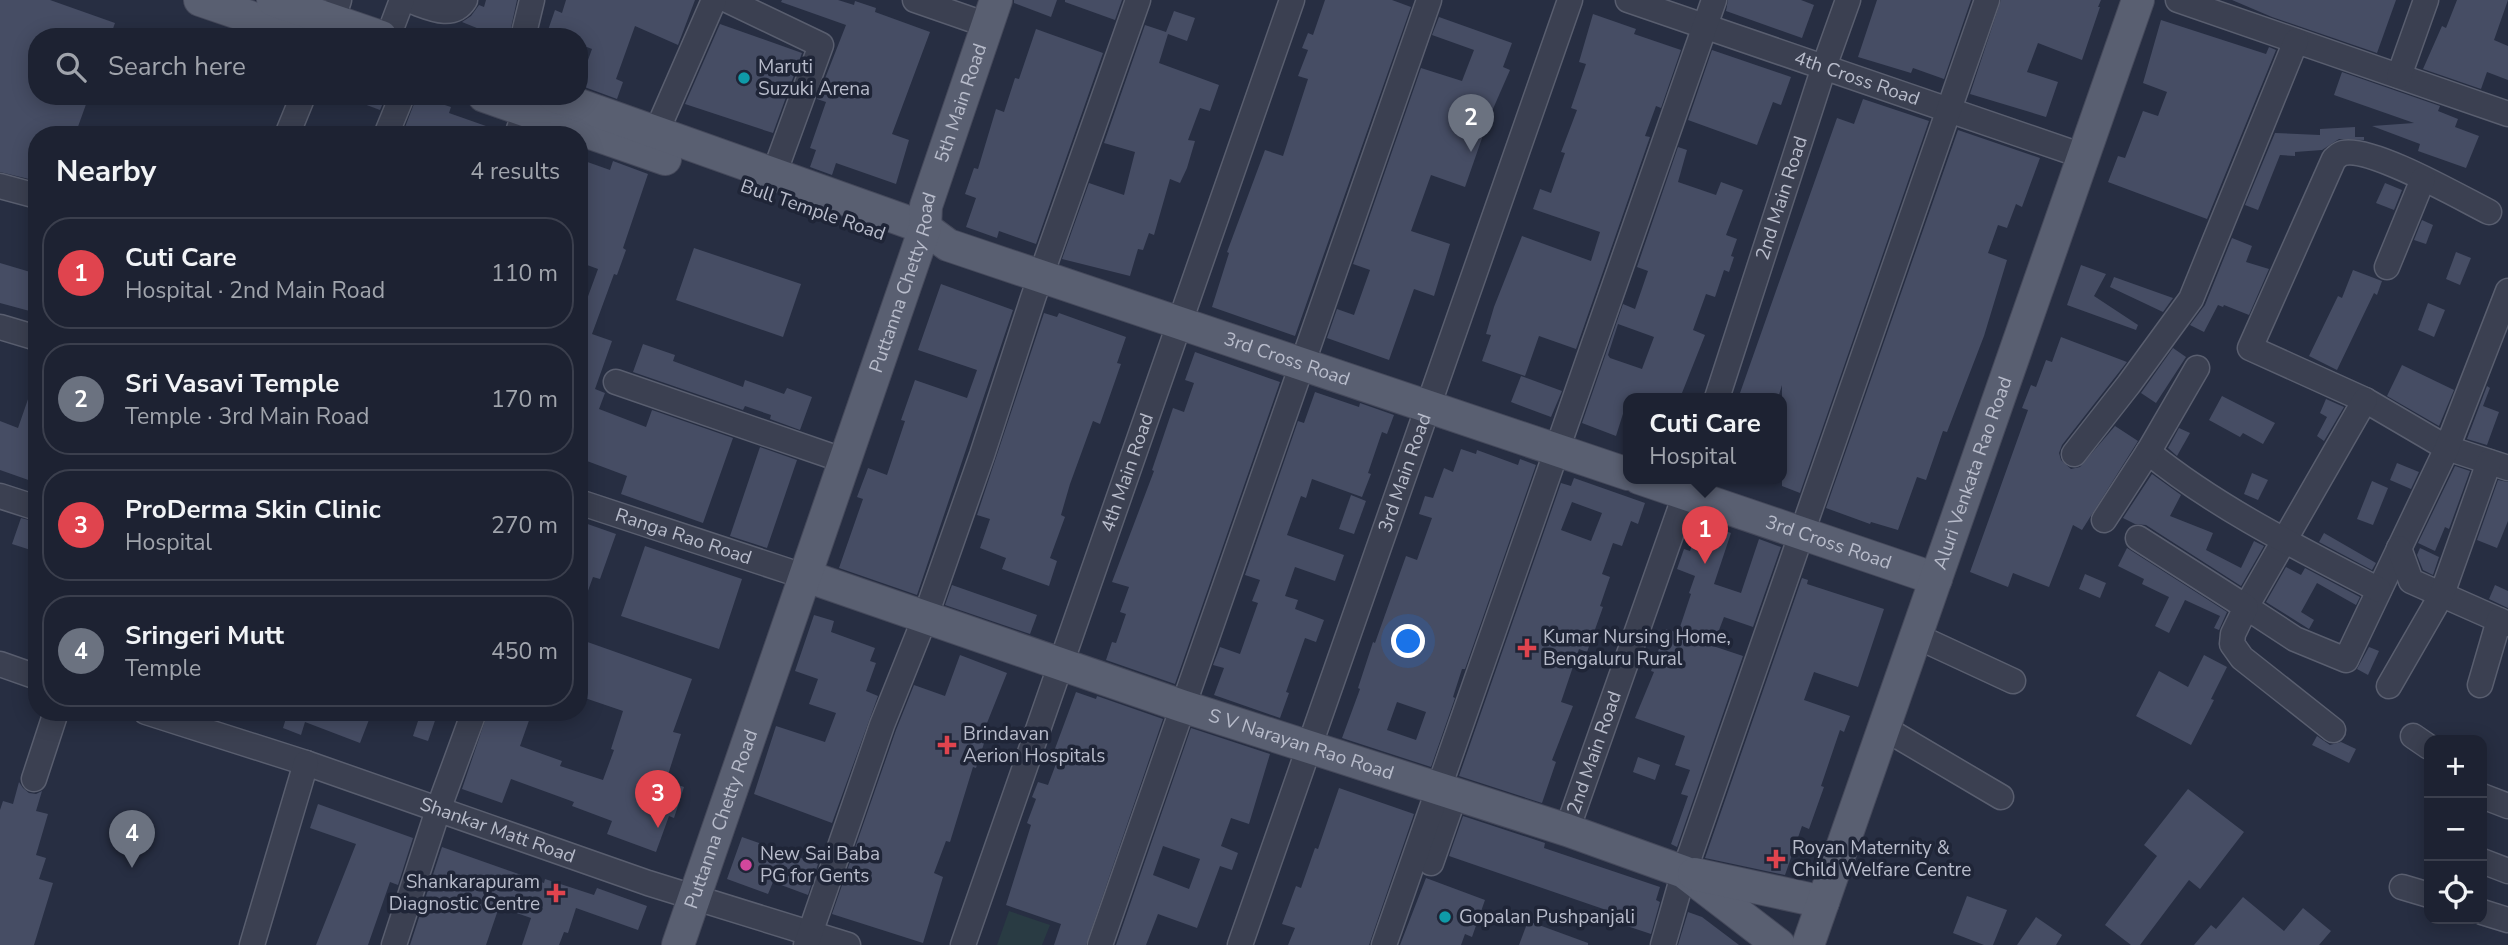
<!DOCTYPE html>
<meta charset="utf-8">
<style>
:root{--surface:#1d2232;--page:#2a2f3e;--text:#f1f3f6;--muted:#a0a4ac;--line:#3b3f4d;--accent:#ea580c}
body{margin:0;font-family:"Nunito Sans",sans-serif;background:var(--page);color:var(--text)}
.controls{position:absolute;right:21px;bottom:21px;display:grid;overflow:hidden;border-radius:14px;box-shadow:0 4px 18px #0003}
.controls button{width:63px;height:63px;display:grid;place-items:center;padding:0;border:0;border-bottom:2px solid var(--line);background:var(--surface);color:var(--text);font:35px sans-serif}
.you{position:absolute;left:1409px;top:642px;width:24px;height:24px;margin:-18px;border:5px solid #fff;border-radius:50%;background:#1a73e8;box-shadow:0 0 0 10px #1a73e833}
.badge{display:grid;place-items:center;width:46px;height:46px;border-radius:50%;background:var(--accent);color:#fff;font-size:23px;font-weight:700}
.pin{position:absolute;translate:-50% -58px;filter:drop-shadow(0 2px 4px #0008)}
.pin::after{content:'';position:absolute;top:37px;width:24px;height:21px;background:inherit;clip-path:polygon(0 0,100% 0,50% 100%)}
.popup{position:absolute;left:1623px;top:393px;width:164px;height:91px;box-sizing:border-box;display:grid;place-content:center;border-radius:14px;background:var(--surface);filter:drop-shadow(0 2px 5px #0005);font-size:23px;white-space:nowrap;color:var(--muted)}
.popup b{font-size:26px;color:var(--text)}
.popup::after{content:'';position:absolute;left:50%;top:100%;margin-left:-14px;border:14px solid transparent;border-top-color:var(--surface)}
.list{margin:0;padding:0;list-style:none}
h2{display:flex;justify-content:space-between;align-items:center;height:91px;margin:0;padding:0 28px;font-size:30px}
h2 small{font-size:23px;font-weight:400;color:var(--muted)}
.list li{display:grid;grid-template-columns:46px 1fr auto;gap:21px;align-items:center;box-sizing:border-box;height:112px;margin:0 14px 14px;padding:0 14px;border:2px solid var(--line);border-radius:28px}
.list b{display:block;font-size:26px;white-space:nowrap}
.list p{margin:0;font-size:23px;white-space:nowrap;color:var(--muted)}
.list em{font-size:23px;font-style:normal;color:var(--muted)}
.icon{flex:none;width:38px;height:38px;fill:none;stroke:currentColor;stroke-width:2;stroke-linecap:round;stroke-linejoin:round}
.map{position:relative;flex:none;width:2508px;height:945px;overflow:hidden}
.search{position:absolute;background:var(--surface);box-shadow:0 4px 18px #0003;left:28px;top:28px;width:560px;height:77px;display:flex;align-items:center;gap:18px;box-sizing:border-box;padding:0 24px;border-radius:28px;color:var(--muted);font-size:26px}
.panel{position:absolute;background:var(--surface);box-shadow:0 4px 18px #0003;left:28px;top:126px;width:560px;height:595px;border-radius:28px}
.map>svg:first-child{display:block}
.green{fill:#293b43}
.building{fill:#464d64;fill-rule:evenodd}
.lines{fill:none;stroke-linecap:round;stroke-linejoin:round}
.minor-casing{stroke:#595e6f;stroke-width:27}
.major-casing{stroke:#45495b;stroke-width:34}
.minor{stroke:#3b4051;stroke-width:24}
.major{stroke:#595f71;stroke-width:32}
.culture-dot{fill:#0f9aa8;stroke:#1f2537;stroke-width:2.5}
.health-dot{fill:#e0444e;stroke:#1f2537;stroke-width:2.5}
.hotel-dot{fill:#d1479c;stroke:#1f2537;stroke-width:2.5}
.labels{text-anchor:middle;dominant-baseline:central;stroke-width:7;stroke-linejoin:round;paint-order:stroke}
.poi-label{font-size:19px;fill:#b8bccb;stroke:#1f2537;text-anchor:start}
.street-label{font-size:19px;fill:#b8bccb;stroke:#1f2537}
</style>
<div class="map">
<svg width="2508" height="945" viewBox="0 0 2508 945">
<rect width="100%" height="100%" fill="#272e42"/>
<!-- green -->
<path class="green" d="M1009,911L1050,925L1042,945H997Z"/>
<!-- building -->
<g class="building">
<path d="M0,0H50L115,23L110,37H37V96H89L75,135H37V181L0,172Z"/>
<path d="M486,0H517L509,37H499L462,22L471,16L479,5L484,7Z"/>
<path d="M566,0H695L678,45L635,26L616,79L623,82L617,99L579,85L592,49L579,44V37H559L547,33L555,10L562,13Z"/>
<path d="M782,0H838L854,5L855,1L876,8L875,12L930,32L892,134L909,140L896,184L836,163L832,175L810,167L816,150L810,148L826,102L817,99L846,25L781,2Z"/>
<path d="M1014,0H1057L1051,17L1014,3Z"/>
<path d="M1065,0H1122L1115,20L1065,2Z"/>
<path d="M1325,0H1392L1411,7L1295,336L1212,307L1229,253L1227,252L1265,150L1283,156L1308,79L1298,76L1308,50L1302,48L1308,33L1313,35Z"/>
<path d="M1728,0H1801L1814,5L1802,38L1726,11Z"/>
<path d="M1877,0H1971L1944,79L1913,68L1911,73L1858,57Z"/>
<path d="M2001,0H2101L2098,7H2100L2082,60L2038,43L2027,72L2058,82L2046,117L1970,94Z"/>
<path d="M2232,0H2396L2377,53L2272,17Z"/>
<path d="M2457,0H2508L2494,40L2508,46V80L2487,72L2481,89L2423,69L2442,26L2446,28Z"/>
<path d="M1174,11L1195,18L1187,41L1168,34L1159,63L1219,85L1210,111L1200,108L1188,140L1195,141L1187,168L1180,183L1170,179L1154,235L1149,233L1143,250L1138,249L1130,276L1062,259L1089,183L1124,195L1135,152L1104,143L1145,25L1166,32Z"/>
<path d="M1593,14L1636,29L1634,34L1681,50L1661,108L1656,106L1645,136L1650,137L1576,349L1539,336L1525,376L1482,361L1491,335L1486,334L1494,307L1522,236L1591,261L1600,232L1533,209L1540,189L1551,193L1565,153L1561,152L1577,110L1571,108L1586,64L1579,62Z"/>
<path d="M1439,17L1512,43L1503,67L1510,70L1489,118L1465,187L1431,175L1411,231L1450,244L1434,296L1414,289L1389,360L1327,338L1337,309L1354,315L1370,270L1353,264L1421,68L1462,81L1474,50L1432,35Z"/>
<path d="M2161,20L2266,54L2269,47L2276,50L2207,219L2108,182L2118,156L2125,158L2143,111L2158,116L2167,92L2143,83Z"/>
<path d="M720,24L802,53L773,133L685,104Z"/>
<path d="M1036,29L1103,53L1036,244L999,231L997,238L966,227L976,198L965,194L974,168L978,169L996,109L1004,112L1015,78L1019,79Z"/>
<path d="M1712,50L1791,77L1781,105L1773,102L1757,145L1688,120Z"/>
<path d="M2342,72L2440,106L2438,111L2458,119L2455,127L2479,136L2466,168L2418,151L2420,144L2372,126L2414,123L2334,95Z"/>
<path d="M349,96H386L380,110L348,98Z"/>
<path d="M417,96L451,107L449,113L503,132V135H402Z"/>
<path d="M1863,99L1929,121L1800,493L1782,486V385L1778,398H1753L1740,393L1837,118L1854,124Z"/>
<path d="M2355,127V137H2364V140L2339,139L2322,150L2295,152V156L2280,155L2258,210L2245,205L2275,133L2320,135V129Z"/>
<path d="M1958,130L2040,158L2022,207L2016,204L2007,228L1998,225L1988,253L2007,260L1984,336L1947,432L1943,431L1926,480L1917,477L1898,530L1871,522L1870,524L1826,508Z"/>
<path d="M1678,147L1687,150L1678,182L1716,195L1721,182L1743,190L1726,235L1737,239L1731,256L1734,257L1729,272L1724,270L1715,297L1706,294L1693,330L1705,335L1680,398H1628L1616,436L1582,423L1623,304L1635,309L1648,271L1637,267ZM1618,324L1654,337L1642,369L1610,358L1608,355Z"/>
<path d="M579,159L610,170L613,161L648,174L623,248L626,250L617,275L614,274L592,334L612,341L595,389L605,393L599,409L646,427L652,410L733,438L703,523L621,494L627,476L579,458V321L598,269L579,262Z"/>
<path d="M2385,183L2402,190L2394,210L2376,203Z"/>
<path d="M2422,220L2433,225L2426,244L2414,240Z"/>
<path d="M2232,238L2252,246L2246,262L2269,269L2249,315L2224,305L2223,307L2218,305L2204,332L2190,325L2205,305Z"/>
<path d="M694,248L801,284L783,337L676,300Z"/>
<path d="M2456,252L2471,258L2460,285L2446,279Z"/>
<path d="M0,263L37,274V313L0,303Z"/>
<path d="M2081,265L2106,274L2094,296L2138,325L2136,330L2067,305Z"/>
<path d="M2353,270L2382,281L2377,295L2374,293L2337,370L2309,356L2338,296L2342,298Z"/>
<path d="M2114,277L2173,298L2163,312L2110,287Z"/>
<path d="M941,284L1013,310L917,595L839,568L863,499L857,497L868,468L887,475L905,421L901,420L915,380L967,398L977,370L918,350Z"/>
<path d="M2428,303L2445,310L2434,337L2418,330Z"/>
<path d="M1044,313L1057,317L1059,313L1126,337L1117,363L1121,364L1100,424L1093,421L1070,484L1061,515L1065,517L1050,558L1057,561L1049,586L1002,569L1006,558L980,548L990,519L977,515Z"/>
<path d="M2061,337L2127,362L2062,445L2059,453L2061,460L2071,469L2080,467L2115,426L2138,441L2082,530L2073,525L2049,587L2013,573L2008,587L1970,572L2028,410L2022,408L2031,385L2036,387L2046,360L2052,362Z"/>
<path d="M643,344L675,355L673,361L743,387L745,380L784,394L787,388L812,397L800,430L770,419L771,415L745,406L743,410L633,372Z"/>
<path d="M2173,348L2186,357L2156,403L2141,393Z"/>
<path d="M1195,352L1280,382L1175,684L1106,660L1112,642L1116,643L1126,614L1120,612L1129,587L1112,582L1154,471L1152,470L1173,408L1184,412L1194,383L1185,380Z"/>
<path d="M2402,365L2454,390L2439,426L2387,396Z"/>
<path d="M1521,376L1562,391L1551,417L1511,402Z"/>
<path d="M34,382H37V483L0,470V421L18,428Z"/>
<path d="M2487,386L2490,388L2483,406L2499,412L2487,445L2467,439Z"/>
<path d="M1315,392L1359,407L1360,403L1394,415L1387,434L1382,432L1368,473L1371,474L1362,497L1312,479L1306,498L1301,496L1287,535L1344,555L1335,581L1295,567L1285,596L1298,600L1295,609L1324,620L1316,642L1305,638L1286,692L1289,693L1280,718L1214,695L1224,668L1213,665L1220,647L1240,654L1258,603L1252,601L1260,580L1245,575L1298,421L1304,423Z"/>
<path d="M2222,396L2275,423L2263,444L2243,433L2240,437L2209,420Z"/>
<path d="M2326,399L2344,407L2324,441L2317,436L2327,417L2320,413Z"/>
<path d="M2179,428L2190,433L2177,456L2168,448Z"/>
<path d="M760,447L797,460L767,548L730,536Z"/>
<path d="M1461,449L1476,454L1477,450L1518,465L1520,459L1536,465L1465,669H1462L1453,697L1455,698L1431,767L1342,738L1360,689L1358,688L1373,642L1375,643L1406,556L1417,560L1432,518L1419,514L1425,496L1433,498L1444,468L1453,472ZM1397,702L1426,712L1416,740L1387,730Z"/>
<path d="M2397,463L2419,472L2411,489L2390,480Z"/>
<path d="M2455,466L2470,471L2449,529L2445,527L2435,551L2418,543Z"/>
<path d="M2252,473L2268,480L2258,500L2244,494Z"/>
<path d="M2152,474L2181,495L2170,516L2213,533L2206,550L2241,568L2254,541L2264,546L2241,586L2146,525L2135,524L2123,518Z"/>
<path d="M1574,478L1645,503L1638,524L1631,521L1622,546L1613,543L1602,574L1610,577L1600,606L1603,607L1587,652L1579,649L1561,702L1573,706L1552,760L1556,762L1542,803L1459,776L1561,483L1571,486ZM1572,502L1602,513L1591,541L1561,530Z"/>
<path d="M2498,480L2508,482V521L2497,548L2477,540Z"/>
<path d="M2372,481L2388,488L2373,525L2357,519Z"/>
<path d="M1351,495L1366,501L1354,534L1339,529Z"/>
<path d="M21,518L37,522V552L12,544Z"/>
<path d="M579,521L616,534L600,579L593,577L581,610L579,609Z"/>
<path d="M1700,522L1731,533L1714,584L1741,593L1759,539L1781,547L1753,627L1724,617L1713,646L1743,656L1677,847L1671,844L1688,796L1681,794L1690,770L1675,765L1685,736L1635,718L1654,672L1651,671L1666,629L1678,633L1691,594L1689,593L1695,576L1677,569L1684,549L1690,551Z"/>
<path d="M2324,533L2376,563L2372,570L2319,542Z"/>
<path d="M645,546L742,579L719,649L621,616Z"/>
<path d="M2127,548L2227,612L2219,630L2214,628L2220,616L2185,600L2169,633L2155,626L2169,597L2142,584L2144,579L2118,566Z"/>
<path d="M2420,548L2439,557L2433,575L2423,570L2417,555Z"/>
<path d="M2286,567L2301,575L2305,568L2360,597L2356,605L2317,583L2301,612L2314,620L2309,629L2266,602Z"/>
<path d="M2085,574L2106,583L2100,598L2079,589Z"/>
<path d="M1802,578L1808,580L1807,584L1884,609L1858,687L1814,672L1804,700L1850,716L1844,732L1840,730L1821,786L1824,787L1809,829L1802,826L1785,875L1705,858Z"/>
<path d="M952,585L1037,615L1030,634L945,605Z"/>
<path d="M2495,585L2508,591V608L2489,599Z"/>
<path d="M814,615L834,621L831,632L875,648L870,661L876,663L866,691L878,696L832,823L754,794L776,726L825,742L836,713L809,704L818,679L795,671Z"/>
<path d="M579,639L692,679L673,732L681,734L666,781L684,787L674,818L669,816L656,852L607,834L612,821L572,806L574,802L511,779L502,803L462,789L488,712H532L520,746L562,761L560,766L603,780L614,750L611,749L623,711L579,696Z"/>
<path d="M2369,647L2379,651L2368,675L2357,669Z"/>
<path d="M960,655L1007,673L983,733L987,734L976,768L973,767L950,842L946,841L934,873L943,877L923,943L832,914L896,730L914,685L945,696Z"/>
<path d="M2204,655L2227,667L2211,699L2214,700L2191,745L2136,716L2159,671L2188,687Z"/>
<path d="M1076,692L1096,699L1097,696L1163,719L1086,945H1054L1061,924L1006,905L1031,825L1027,823L1036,799L1032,797L1038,782L1048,785L1059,756L1053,754Z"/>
<path d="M283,712H372L360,743L305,722L301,735L283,728L287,715Z"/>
<path d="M421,712H438L428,741L413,736Z"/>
<path d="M1191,728L1270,754L1249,824L1231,818L1221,846L1238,853L1232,870L1220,866L1197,928L1158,914L1146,945H1116ZM1163,846L1200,859L1189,889L1153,875Z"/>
<path d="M2317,736L2330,745L2341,742L2356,749L2349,763L2312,745Z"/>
<path d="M1638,757L1660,765L1655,780L1633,772Z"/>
<path d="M19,782L23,788L29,793L36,794L42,791L36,811L48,814L36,855L46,858L39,879L53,883L34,945H0V810L3,801L13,804Z"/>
<path d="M1339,788L1414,814L1369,945H1288L1295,928L1282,924L1296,886L1301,888L1315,848L1318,849Z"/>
<path d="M2188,789L2244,832L2200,889L2189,880L2140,945H2131L2105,925L2157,856L2144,845Z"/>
<path d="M318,804L413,838L398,885L390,882L368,945H316L356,844L310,828Z"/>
<path d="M1463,816L1545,843L1544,848L1660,887L1656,900L1660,902L1651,934L1609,920L1612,912L1449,856Z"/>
<path d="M742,837L818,864L808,895L773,882L768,894L727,879Z"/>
<path d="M442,847L544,883L545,879L594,895L597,888L647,906L638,930L576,908L568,933L564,932L559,945H522L531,918L499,907L486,945H410Z"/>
<path d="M1426,878L1485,900L1472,937L1465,934L1461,945H1400Z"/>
<path d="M1967,896L2007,910L1993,945H1984L1953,933Z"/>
<path d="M2243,897L2284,931L2303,908L2331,931L2319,945H2194L2211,925L2216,929Z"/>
<path d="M1688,912L1702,917L1739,945H1678Z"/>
<path d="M2036,917L2062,935L2056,945H2017Z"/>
<path d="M1528,921L1588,943V945H1519Z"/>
</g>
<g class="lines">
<!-- minor casing -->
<g class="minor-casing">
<g id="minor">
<path d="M408,0C427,6 452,21 465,0"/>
<path d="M727,0L821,45L774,174"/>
<path d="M915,0L987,25"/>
<path id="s1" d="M1628,0L2083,156"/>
<path d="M2178,0L2508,114"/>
<path d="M327,37L339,0"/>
<path d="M388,37L402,0"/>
<path d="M523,37L532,0"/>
<path d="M2399,76L2426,0"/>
<path d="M656,133L714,0"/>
<path d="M287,135L303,96"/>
<path d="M386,135L402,96"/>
<path d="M517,135L530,96"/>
<path d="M0,186L37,196"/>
<path d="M2489,212C2461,198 2371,146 2343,153C2339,154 2337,157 2334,159L2250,348L2365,400L2447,448L2508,468"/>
<path d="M2387,267L2423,179"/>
<path d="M0,327L37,338"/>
<path d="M616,382L828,455"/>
<path id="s2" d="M1717,398L1824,67L1848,0"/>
<path d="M2365,400L2246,607L2295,639L2346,660L2447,448L2508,291"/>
<path d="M2148,452C2217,508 2300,549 2379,590"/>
<path d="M2074,454L2129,384L2191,299L2296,41"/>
<path d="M0,496L37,508"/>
<path id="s3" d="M579,502L788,571"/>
<path d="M2104,520L2150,449L2197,368"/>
<path d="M2138,538L2246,607L2233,634L2232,644L2242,658L2333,730"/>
<path d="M2399,548L2411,581L2508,624"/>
<path d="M1916,636L2013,681"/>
<path d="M0,664L37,677"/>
<path d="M2480,685L2499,620"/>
<path d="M2389,686L2442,594L2489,462"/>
<path id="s4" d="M146,712L306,763L648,883L848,945"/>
<path d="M1884,728L2001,797"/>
<path d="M2413,736L2429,747"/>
<path d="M34,779L56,712"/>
<path d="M2482,796L2508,806"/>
<path id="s5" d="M1567,830L1691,478"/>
<path d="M2482,861L2508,871"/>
<path d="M1431,863L1455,794"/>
<path d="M2402,887L2429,895"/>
<path d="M2482,912L2508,920"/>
<path d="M252,945L306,763"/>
<path d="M394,945L438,810L474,712"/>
<path d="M806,945L882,725L926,615L982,455L1033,298L1138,0"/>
<path id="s6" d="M963,945L1292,0"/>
<path d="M1100,945L1429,0"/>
<path id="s7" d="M1240,945L1570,0"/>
<path d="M1384,945L1714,0"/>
<path d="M1663,945L1684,872L1987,0"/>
</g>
</g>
<!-- major casing -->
<g class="major-casing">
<g id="major">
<path d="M200,0L309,37"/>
<path d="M273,0L381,37"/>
<path d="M484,96L665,159"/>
<path id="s8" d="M554,96L925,228L948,245L1628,474"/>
<path id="s9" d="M1639,478L1936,579"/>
<path id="s10" d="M806,576L1182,706L1567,830L1684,872L1779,945"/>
<path d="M1694,874L1823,902"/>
<path id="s11" d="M678,945L925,228L926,206L996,0"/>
<path id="s12" d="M1808,945L2138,0"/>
</g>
</g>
<!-- minor -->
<use href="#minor" class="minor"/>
<!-- major -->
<use href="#major" class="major"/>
</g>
<!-- markers -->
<g class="culture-dot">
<circle cx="744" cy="78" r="7"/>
<circle cx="1445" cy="917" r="7"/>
</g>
<g class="health-dot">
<path d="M1523.5 637.5h7v7h7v7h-7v7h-7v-7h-7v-7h7z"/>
<path d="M943.5 734.5h7v7h7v7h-7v7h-7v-7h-7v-7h7z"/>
<path d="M1772.5 848.5h7v7h7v7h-7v7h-7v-7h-7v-7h7z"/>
<path d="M552.5 882.5h7v7h7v7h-7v7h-7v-7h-7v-7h7z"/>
</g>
<circle class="hotel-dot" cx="746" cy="865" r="7"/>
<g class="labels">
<!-- poi labels -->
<g class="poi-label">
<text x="758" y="67">Maruti<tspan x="758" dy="22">Suzuki Arena</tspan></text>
<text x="1543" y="637">Kumar Nursing Home,<tspan x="1543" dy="22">Bengaluru Rural</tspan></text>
<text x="963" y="734">Brindavan<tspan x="963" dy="22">Aerion Hospitals</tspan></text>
<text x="1792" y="848">Royan Maternity &amp;<tspan x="1792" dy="22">Child Welfare Centre</tspan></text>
<text x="760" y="854">New Sai Baba<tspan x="760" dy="22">PG for Gents</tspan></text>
<text x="540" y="882" text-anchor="end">Shankarapuram<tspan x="540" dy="22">Diagnostic Centre</tspan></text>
<text x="1459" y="917">Gopalan Pushpanjali</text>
</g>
<!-- street labels -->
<g class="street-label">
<text stroke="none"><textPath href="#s1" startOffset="242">4th Cross Road</textPath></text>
<text stroke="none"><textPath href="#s11" startOffset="889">5th Main Road</textPath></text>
<text stroke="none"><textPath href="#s2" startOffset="210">2nd Main Road</textPath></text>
<text transform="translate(813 210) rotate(19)">Bull Temple Road</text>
<text stroke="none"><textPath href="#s11" startOffset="700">Puttanna Chetty Road</textPath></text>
<text stroke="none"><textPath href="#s8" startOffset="780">3rd Cross Road</textPath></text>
<text stroke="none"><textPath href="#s7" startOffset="500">3rd Main Road</textPath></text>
<text stroke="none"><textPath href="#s6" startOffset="500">4th Main Road</textPath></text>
<text stroke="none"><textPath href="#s12" startOffset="500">Aluri Venkata Rao Road</textPath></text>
<text stroke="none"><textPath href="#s3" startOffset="110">Ranga Rao Road</textPath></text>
<text stroke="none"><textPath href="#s9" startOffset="200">3rd Cross Road</textPath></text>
<text stroke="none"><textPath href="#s10" startOffset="523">S V Narayan Rao Road</textPath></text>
<text stroke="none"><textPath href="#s5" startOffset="82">2nd Main Road</textPath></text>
<text stroke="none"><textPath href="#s11" startOffset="133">Puttanna Chetty Road</textPath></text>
<text stroke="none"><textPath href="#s4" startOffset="371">Shankar Matt Road</textPath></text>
</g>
</g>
</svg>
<div class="controls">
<button>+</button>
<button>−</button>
<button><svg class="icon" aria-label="locate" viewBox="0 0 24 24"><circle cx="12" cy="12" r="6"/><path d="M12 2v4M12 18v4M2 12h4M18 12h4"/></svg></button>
</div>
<div class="you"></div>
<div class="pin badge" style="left:1705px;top:564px;background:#e0444e">1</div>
<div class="popup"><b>Cuti Care</b>Hospital</div>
<div class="pin badge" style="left:1471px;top:152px;background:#6b7280">2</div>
<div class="pin badge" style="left:658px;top:828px;background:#e0444e">3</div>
<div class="pin badge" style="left:132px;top:868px;background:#6b7280">4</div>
<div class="search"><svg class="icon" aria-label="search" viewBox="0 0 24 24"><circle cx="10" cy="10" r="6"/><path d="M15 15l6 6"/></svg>Search here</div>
<section class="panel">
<h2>Nearby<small>4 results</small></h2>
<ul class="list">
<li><span class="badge" style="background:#e0444e">1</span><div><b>Cuti Care</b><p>Hospital · 2nd Main Road</p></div><em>110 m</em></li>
<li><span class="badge" style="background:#6b7280">2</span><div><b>Sri Vasavi Temple</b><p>Temple · 3rd Main Road</p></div><em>170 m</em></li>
<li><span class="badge" style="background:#e0444e">3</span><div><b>ProDerma Skin Clinic</b><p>Hospital</p></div><em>270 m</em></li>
<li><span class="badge" style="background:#6b7280">4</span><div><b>Sringeri Mutt</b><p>Temple</p></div><em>450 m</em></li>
</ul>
</section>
</div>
